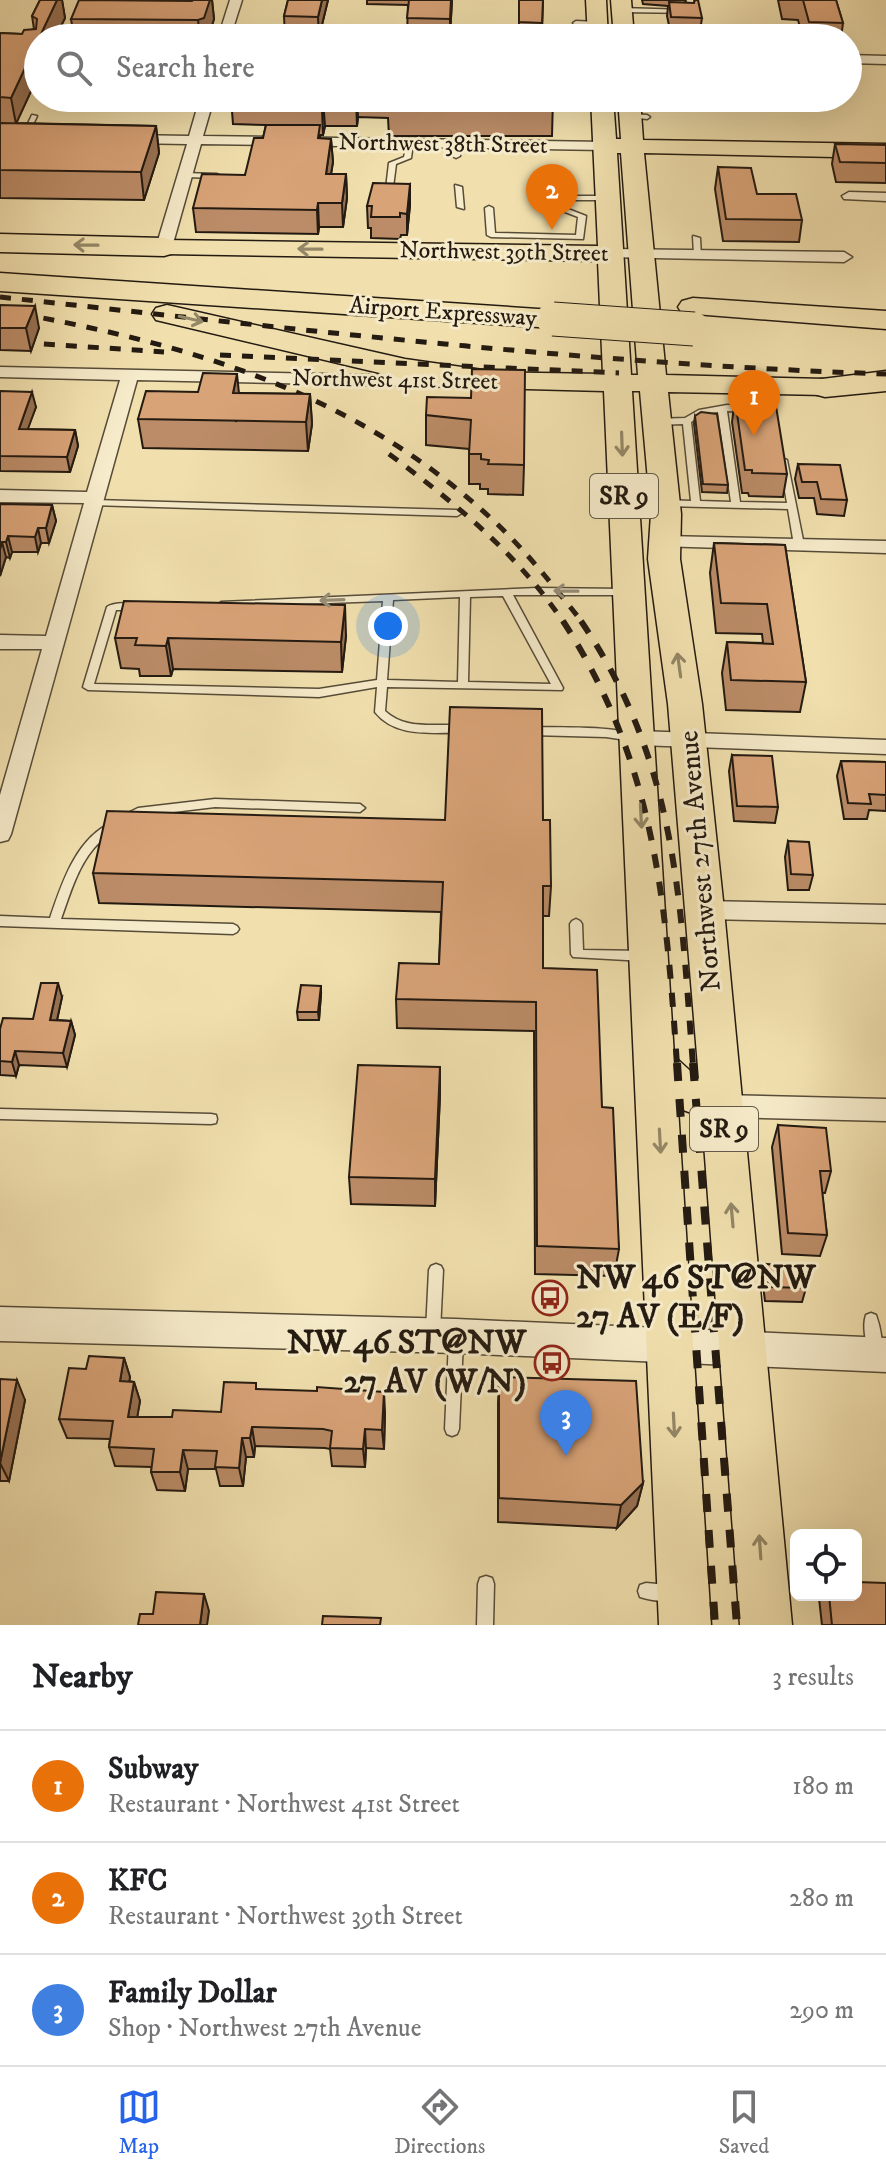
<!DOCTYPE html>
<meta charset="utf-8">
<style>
:root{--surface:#fff;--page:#f2f2f2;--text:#202124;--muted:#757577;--line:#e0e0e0;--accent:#2563eb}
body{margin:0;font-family:"IM FELL DW Pica",serif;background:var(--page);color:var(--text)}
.controls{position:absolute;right:24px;bottom:24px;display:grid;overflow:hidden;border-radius:12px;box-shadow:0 8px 32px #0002}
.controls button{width:72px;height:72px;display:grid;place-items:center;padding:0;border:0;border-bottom:2px solid var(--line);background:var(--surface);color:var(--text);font:40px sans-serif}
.you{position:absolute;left:388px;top:626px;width:28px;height:28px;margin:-20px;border:6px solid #fff;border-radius:50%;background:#1a73e8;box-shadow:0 0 0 12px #1a73e833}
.badge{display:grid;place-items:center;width:52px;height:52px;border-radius:50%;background:var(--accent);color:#fff;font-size:26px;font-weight:700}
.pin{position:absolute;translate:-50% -66px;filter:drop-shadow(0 2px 4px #0008)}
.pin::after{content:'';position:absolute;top:42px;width:28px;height:24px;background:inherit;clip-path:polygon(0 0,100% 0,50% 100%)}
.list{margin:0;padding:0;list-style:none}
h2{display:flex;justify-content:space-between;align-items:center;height:104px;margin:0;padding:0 32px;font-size:34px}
h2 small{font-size:26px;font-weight:400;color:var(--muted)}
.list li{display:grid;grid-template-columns:52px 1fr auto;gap:24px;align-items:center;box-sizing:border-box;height:112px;padding:0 32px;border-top:2px solid var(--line)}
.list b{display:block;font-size:30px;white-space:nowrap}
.list p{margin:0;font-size:26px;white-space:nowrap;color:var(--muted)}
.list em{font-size:26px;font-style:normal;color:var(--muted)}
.icon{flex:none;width:44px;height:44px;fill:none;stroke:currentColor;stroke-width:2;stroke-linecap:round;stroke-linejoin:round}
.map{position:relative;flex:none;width:886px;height:1625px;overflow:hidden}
.search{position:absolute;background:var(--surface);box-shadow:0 8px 32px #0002;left:24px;right:24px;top:24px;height:88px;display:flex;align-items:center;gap:20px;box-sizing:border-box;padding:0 28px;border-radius:44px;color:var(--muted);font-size:30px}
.sheet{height:440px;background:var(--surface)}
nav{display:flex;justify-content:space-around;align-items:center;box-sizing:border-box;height:112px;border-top:2px solid var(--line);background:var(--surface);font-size:22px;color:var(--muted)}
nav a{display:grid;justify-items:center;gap:4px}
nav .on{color:var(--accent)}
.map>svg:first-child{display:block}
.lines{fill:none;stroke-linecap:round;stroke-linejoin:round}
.service-casing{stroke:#564c38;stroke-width:3}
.minor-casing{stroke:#564c38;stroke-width:3}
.tertiary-casing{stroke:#564c38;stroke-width:3}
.primary-casing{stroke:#231a11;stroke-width:3}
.motorway-casing{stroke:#231a11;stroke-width:3}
.service{fill:#f6ebca;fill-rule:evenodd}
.minor{fill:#f6ebca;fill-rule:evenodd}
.tertiary{fill:#f6ebca;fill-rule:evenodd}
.primary{fill:#f1e0ae;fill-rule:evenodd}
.motorway{fill:#f1e0ae;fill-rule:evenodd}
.rail-far2{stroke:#231a11;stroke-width:5;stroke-dasharray:11 11;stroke-linecap:butt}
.rail-far1{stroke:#231a11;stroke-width:6;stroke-dasharray:14 14;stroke-linecap:butt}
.rail{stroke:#231a11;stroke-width:8;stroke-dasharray:18 18;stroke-linecap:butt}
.motorway-bridge-casing{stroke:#231a11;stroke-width:35;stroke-linecap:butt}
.motorway-bridge{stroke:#f1e0ae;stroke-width:33}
.wall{fill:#bb8c67;stroke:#231a11;stroke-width:2}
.shaded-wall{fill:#987254;stroke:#231a11;stroke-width:2}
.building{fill:#d9a378;stroke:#231a11;stroke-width:2}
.oneway{stroke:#948767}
.oneway2{stroke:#978d77}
.labels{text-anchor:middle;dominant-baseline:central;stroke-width:6;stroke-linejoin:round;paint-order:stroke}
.far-street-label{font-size:24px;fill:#231a11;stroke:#f6ebca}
.shield{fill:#f6ebca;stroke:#625948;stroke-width:2}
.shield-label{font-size:26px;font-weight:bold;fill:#231a11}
.street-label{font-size:28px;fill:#231a11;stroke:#f6ebca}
.near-poi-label{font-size:34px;font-weight:bold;fill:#231a11;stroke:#f6ebca;text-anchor:start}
</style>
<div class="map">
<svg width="886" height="1625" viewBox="0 0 886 1625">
<rect width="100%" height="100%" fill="#f1e0ae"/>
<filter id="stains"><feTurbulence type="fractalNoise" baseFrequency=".0025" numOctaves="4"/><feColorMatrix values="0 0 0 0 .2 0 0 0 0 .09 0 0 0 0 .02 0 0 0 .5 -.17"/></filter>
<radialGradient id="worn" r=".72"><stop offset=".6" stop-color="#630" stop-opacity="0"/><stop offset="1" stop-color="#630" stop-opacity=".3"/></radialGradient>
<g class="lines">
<!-- service casing -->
<g class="service-casing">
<g id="service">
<path d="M687,0H693V13L621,12L618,10L621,8L688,10Z"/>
<path d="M576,21L597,22L600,24L597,26L574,24L573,23Z"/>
<path d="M548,99L602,100L605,102L602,104L546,102L545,101Z"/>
<path d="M631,114L647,115L650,117L647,119L629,117L628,116Z"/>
<path d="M32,115L37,116L27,137H23L22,136Z"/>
<path d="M410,141L413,143L411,158L396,164L392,195L385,197L389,163L404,157L407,143Z"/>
<path d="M458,142L461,144L460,156L456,158L452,156L455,144Z"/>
<path d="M183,173L217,174L221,176L217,178L186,177H183Z"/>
<path d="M455,185L462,187L464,209L457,207Z"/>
<path d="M560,186H566L569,196H608L612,198L608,200H569L568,209L586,216L583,239L491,237L487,235L485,208L489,206L493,208L495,233L576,235L578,217L560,210L562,198Z"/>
<path d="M693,236L700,238L701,257L694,255Z"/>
<path d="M727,405L748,406L752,409L748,412L727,411L740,502L787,503L780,462L784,459L787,460L804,545L802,547L799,548L794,545L788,509L665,506L660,503L665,500L691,501L683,424L656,425L652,422L656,419L685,418L699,410ZM718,412L731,502L700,501L691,422L704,414Z"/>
<path d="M94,500L457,510L462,513L457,516L91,505V501Z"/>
<path d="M537,588L626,589L631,592L626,595H513L563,688L562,690L387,687L385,711C408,732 437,722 465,726L466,729L461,733C431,732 396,738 375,712L377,687L319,697L88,690L83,687L107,607C114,602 133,602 140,607L135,610H116L94,684L319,689L377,680L383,601L224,607L219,604L221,602ZM503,596L551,684L468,682L470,597ZM460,597L458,682L387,680L393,600Z"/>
<path d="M531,727C554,728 622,725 638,737L633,741L606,737L531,735L526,731Z"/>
<path d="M215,799L360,804L365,808L360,812L215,807L140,816L128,822L122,818L124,815L138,808Z"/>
<path d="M113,822L119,826C111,834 102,839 94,848C77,868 70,894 61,919L233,924L237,926L239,929L237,932L233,934L0,926V916L50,918C62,883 76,838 113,822Z"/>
<path d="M576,919L580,921L582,924L583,950L644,951L648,953L650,956L648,959L644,961L573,957L571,954L570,924L572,921Z"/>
<path d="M0,1109L211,1114L216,1115L217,1119L216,1123L211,1124L0,1119Z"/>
<path d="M436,1264L441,1266L443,1270L440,1331L438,1336L433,1338L428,1336L426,1331L429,1270L431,1266Z"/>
<path d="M871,1313L876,1315C880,1326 884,1344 880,1355L875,1357L870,1355C866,1344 862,1326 866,1315Z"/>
<path d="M456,1334L461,1336L463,1341L459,1429L457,1434L452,1436L447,1434L445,1429L449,1341L451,1336Z"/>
<path d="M486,1576L492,1578L494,1584L493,1625H477L478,1584L480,1578Z"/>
<path d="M646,1583L669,1585L675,1587L677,1593L675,1599C665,1603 650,1600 640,1597L638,1591L640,1585Z"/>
</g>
</g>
<!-- minor casing -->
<g class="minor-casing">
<g id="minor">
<path d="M230,0H242L230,38H218Z"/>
<path d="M848,55L886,56V64L848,63Z"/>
<path d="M200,98H214L203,136L605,142L612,146L605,150L201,144L172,247L164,252L159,250L156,247L187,144L129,143L122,139L129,135L189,136Z"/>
<path d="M849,192L886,193V201L844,199L842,196Z"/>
<path d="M612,249L844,252L852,257L844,262L607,257L604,254Z"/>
<path d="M0,367L459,377L467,382L459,387L137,380L11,834L8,840L0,842V795L42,649H0V635L46,636L84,503L0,502V490L87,492L120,380L0,377Z"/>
<path d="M665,536L886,541V553L658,546L656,542L658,538Z"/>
<path d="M638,731L886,740V754L638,745L631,743L627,738L631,733Z"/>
<path d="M705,901L886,905V923L705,919L697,916L693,910L697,904Z"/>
<path d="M722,1095L886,1099V1121L722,1117L713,1114L709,1106L713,1098Z"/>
</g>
</g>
<!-- tertiary casing -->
<g class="tertiary-casing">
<path id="tertiary" d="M0,1307L456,1319L886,1338V1372L456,1353L0,1341Z"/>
</g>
<!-- primary casing -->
<g class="primary-casing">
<g id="primary">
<path d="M586,0H606L608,38H588Z"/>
<path d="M611,0H631L634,38H614Z"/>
<path d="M591,98H613L616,139H621L618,98H640L643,140L886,144V158L644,153L666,375L825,379L835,381L839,387L835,393L825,395L668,392L681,514L680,559L702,704L724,910L792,1625H740L702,1117L678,1108L711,1625H659L604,391L483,388L473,386L469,380L473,374L483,372L603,374L598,261L164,254L155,252L152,247L155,242L164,240L598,246ZM617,153H621L638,375H631ZM632,391H640L651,514L648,559L668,704L699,1079L674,1056Z"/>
</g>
</g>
<!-- motorway casing -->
<g class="motorway-casing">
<g id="motorway">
<path d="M0,234L164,238L174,241L179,247L174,253L164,256L0,252Z"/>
<path d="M0,273L553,310L564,312L568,319L564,326L553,328L0,291Z"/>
<path d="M693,298L886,311V329L682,313L678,307L682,301Z"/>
<path d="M167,305L405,359L483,370L494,373L499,380L494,387L483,390L405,379L156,320L152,314L156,308Z"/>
<path d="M886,371V391L825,397L814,394L809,387L814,380Z"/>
</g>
</g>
<!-- service -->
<use href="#service" class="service"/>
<!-- minor -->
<use href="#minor" class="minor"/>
<!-- tertiary -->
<use href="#tertiary" class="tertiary"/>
<!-- primary -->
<use href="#primary" class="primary"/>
<!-- motorway -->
<use href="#motorway" class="motorway"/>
<!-- rail-far2 -->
<g class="rail-far2">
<path d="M0,297C295,329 589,364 886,374"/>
<path d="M0,310C185,343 354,390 495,522C528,553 555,588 583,623"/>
<path d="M0,341L164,352"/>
<path d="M220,355L619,373"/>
<path d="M389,454C455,503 518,554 564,623"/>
</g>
<!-- rail-far1 -->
<g class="rail-far1">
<path d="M563,621C655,763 666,901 677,1065"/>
<path d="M581,621C678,764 680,901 693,1065"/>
</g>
<!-- rail -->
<g class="rail">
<path d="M677,1063L715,1625"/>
<path d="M693,1063L737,1625"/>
</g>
<!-- motorway-bridge casing -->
<g class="motorway-bridge-casing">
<path id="motorway-bridge" d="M553,319L694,329"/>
</g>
<!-- motorway-bridge -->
<use href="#motorway-bridge" class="motorway-bridge"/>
</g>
<!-- wall -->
<g class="wall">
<path d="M40,0H62L65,18L55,38H38V76L16,123L156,126L159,153L144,200L0,198V33L22,34L34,29L32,16Z"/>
<path d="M193,0H212L214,19L208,38H74L71,19Z"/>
<path d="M288,0H328L319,37L285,36L284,16Z"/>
<path d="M367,0H452L450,36H407L408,5L367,4Z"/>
<path d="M519,0H543L542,35L519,34Z"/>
<path d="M642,0H685V3L702,18L700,31L670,30L667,16L668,6L643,4Z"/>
<path d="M778,0H836L843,23L841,38H803L798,20L782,19Z"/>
<path d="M231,98H553L552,136H389L388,118L358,117L357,126H325L323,135H320V139H331L333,162L331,174H346L347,198L343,227H319L318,234L196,232L193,208L245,175L263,138L266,125L233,124Z"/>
<path d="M835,144L886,145V183L836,182L832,164Z"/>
<path d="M718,167L757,194L802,220L799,242L723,241L715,189Z"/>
<path d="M410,184V205L407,235H401L400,239L371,238V228H368L367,206Z"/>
<path d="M0,305L39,328L31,351L0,350Z"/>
<path d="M0,391L36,407L27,429L75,430L78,446L70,472L0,471Z"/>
<path d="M239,393L310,394L312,424L308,451L143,448L138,419Z"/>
<path d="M471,398L524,465L523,495L488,494V489H480V484H469V449L426,445V415Z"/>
<path d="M735,399L787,474L783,497L749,496L748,493H742L732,422Z"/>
<path d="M695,416L728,485L727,493L702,492L694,424Z"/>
<path d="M798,464L847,500L844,516L817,514L814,498H799L795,479Z"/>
<path d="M0,504L52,505L56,521L49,543H41L38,552H12L10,558L6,557L0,576Z"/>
<path d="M714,543L785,545L806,682L800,712L726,710L722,673L727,642L763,643L762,634L716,633L710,573Z"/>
<path d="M346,636L342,672L173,669L171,676H140L139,669L121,668L115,638Z"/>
<path d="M732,755L778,807L775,823L734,821L729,771Z"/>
<path d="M841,761L886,762V811L869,810L867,819H844L837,776Z"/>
<path d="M445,820H543L551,886L549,916H543V968L602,1107L619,1249L614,1276L535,1274L534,1031L397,1028L396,999L439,964L441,912L99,903L93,873Z"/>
<path d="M788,841L813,875L809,890H788L785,857Z"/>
<path d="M321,994L319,1020H298L297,1012Z"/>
<path d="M62,997L57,1020L71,1021L75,1035L67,1067L19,1065L16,1076L0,1075V1029L33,1019Z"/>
<path d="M440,1095L435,1206L351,1204L349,1177Z"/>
<path d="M778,1125L831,1171L825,1193H822L827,1235L820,1256L782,1254L772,1147Z"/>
<path d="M766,1264L806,1288L802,1302L765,1301L762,1278Z"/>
<path d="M124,1358L130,1377L129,1381L134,1382L140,1401L137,1417H172L221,1412L257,1389L385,1412L384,1449L366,1448L365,1467L332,1466L330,1449L325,1448L255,1446L254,1457H246L243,1486H220L216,1469H188L185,1491L157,1490L151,1472L152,1467L115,1466L109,1447L110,1439L67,1438L59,1419L86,1369Z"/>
<path d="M499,1377L643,1483L637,1506L617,1528L498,1522V1403Z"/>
<path d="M0,1379L25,1400L9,1481H0Z"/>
<path d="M820,1595H856L886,1625H822L819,1598Z"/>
</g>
<!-- shaded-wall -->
<g class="shaded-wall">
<path d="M57,0H62L65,18L55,38H39Z"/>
<path d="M210,0H212L214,19L208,38H200L198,20Z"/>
<path d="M322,0H328L319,37L318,17Z"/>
<path d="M451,0H452L450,36V19Z"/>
<path d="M38,40V76L16,124L11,98Z"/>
<path d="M356,98H357L358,117L357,126Z"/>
<path d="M323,100L325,126L323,135L322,109Z"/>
<path d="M156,126L159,153L144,200L141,172Z"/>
<path d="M331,139L333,162L327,198L326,174Z"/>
<path d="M346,174L347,198L343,227L342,203Z"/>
<path d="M410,184V205L407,235V214Z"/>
<path d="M318,203L319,227L318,234L317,210Z"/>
<path d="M35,306L39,328L31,351L26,328Z"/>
<path d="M237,374L240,403L236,422L233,393Z"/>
<path d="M32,392L36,407L22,445L19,429Z"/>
<path d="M310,394L312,424L308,451L306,422Z"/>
<path d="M75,430L78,446L70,472L67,457Z"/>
<path d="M52,505L56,521L49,543L46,528Z"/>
<path d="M38,528L41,543L38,552L35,537Z"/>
<path d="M8,536L12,552L10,558L6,542Z"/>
<path d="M2,542L6,557L0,576V549Z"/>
<path d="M345,605L346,636L342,672L341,642Z"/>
<path d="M168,638L173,669L171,676L166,646Z"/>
<path d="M58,983L62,997L54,1034L50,1020Z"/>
<path d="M321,986V994L319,1020L318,1012Z"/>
<path d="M71,1021L75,1035L67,1067L63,1053Z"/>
<path d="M15,1051L19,1065L16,1076L12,1062Z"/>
<path d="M440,1067V1095L435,1206V1179Z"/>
<path d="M124,1358L130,1377L126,1401L120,1381Z"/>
<path d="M17,1380L25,1400L9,1481L0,1463Z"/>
<path d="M134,1382L140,1401L134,1436L128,1417Z"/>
<path d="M384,1392L385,1412L384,1449L382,1430Z"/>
<path d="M252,1427L255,1446L254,1457L250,1438Z"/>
<path d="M365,1429L366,1448L365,1467L363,1449Z"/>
<path d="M242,1438L246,1457L243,1486L239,1468Z"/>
<path d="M183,1450L188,1469L185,1491L180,1472Z"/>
<path d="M643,1483L637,1506L617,1528L621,1505Z"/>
<path d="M204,1594L209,1611L207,1625H200Z"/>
</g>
<!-- building -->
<g class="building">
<path d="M40,0H57L11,98L0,97V33L22,34L24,30L36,29L37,19L32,16Z"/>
<path d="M79,0L192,1L193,0H210L204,18L198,20L71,19Z"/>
<path d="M288,0H322L318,17L284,16Z"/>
<path d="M409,0H451L450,19L407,18Z"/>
<path d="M519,0H543L542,23L519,22Z"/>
<path d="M695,0H698L702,18L671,17L669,2L694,3Z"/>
<path d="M803,0H836L843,23L809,22Z"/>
<path d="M231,98H356V101L323,100L322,109L269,108L272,100L230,99Z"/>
<path d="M391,98H553V111L388,110Z"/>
<path d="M0,123L156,126L141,172L0,170Z"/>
<path d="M266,125H320L318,138L331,139L326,174H346L342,203H318L317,210L193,208L202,174L245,175L254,138H263Z"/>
<path d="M835,144L886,145V163L840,162Z"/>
<path d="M718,167L751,168L757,194H796L802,220L726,219Z"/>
<path d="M373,183L410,184L407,214L400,213V217H371L372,206H367Z"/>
<path d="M0,305L35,306L26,328H0Z"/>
<path d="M472,369L525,370L524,465L488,464L489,460L481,459V454H469L471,420L426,415L427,397L471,398Z"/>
<path d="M203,373L237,374L233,393L310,394L306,422L138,419L146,391L198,392Z"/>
<path d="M0,391L32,392L19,429L75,430L67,457L0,456Z"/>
<path d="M735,399L775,400L787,474L752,473V470H745Z"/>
<path d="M701,412L717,414L728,485L703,484L695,416Z"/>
<path d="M798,464L840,465L847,500L821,499L817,482H802Z"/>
<path d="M0,504L52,505L46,528H38L35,537L8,536L6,542H2L0,549Z"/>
<path d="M714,543L785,545L806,682L731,680L727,642L773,644L767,604L721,603Z"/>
<path d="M124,601L345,605L341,642L168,638L166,646L135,645L137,638H115Z"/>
<path d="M450,707L542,709L543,820H550L551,886H543V968L597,970L602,1107L613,1108L619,1249L537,1246L536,1002L396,999L399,963L439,964L443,882L93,873L107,811L445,820Z"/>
<path d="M732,755L772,756L778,807L737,806Z"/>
<path d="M841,761L886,762V795L869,794L871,804L848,803Z"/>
<path d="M788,841L809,842L813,875L791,874Z"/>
<path d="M41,983H58L50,1020L71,1021L63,1053L15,1051L12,1062L0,1061V1029L3,1018L33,1019Z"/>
<path d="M301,985L321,986L318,1012H297Z"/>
<path d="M358,1065L440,1067L435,1179L349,1177Z"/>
<path d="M778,1125L826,1128L831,1171H820L827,1235L788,1233Z"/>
<path d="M766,1264L804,1266L806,1288L769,1287Z"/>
<path d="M89,1356L124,1358L120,1381L134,1382L128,1417H172L173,1410L221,1412L224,1382L256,1383V1389L317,1391V1387L384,1392L382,1430L365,1429L363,1449L330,1448L332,1431L323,1429L252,1427L250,1438H242L239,1468L215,1467L217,1451L183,1450L180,1472H151L154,1449L109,1447L113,1421L59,1419L69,1368L86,1369Z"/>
<path d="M499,1377L636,1381L643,1483L621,1505L499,1498Z"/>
<path d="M0,1379L17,1380L0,1463Z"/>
<path d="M856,1582L886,1583V1625H832L829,1595H856Z"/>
<path d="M156,1592L204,1594L200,1625H138L140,1614H153Z"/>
<path d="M323,1616L381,1618L380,1625H322Z"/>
</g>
<!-- one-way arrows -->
<defs><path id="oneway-shaft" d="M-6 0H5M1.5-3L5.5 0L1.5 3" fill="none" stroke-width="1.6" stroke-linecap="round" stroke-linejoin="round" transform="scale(2)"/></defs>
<g class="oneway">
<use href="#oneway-shaft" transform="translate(86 245) rotate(-179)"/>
<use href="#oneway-shaft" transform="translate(310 249) rotate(-179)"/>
<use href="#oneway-shaft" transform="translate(191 319) rotate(13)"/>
<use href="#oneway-shaft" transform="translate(622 444) rotate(88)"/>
<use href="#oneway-shaft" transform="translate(679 665) rotate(-98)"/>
<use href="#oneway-shaft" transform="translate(641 816) rotate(87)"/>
<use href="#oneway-shaft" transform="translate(660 1141) rotate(87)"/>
<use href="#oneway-shaft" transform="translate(732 1215) rotate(-95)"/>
<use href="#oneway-shaft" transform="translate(674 1425) rotate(87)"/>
<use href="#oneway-shaft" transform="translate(760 1547) rotate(-94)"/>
</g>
<g class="oneway2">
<use href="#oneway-shaft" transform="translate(566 591) rotate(-179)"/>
<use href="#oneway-shaft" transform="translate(332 600) rotate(178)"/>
</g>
<!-- icons -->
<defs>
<g id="bus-ring" transform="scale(1.8)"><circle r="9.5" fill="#f6ebca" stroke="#8f2418" stroke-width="1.5"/><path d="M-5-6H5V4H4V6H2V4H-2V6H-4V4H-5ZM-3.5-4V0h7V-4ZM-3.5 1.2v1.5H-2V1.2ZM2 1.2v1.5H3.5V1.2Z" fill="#8f2418"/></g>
</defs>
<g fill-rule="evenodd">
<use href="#bus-ring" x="550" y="1298"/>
<use href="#bus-ring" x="552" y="1363"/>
</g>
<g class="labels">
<!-- far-street labels -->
<g class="far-street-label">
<text transform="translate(443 144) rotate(1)">Northwest 38th Street</text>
<text transform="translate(504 252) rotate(1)">Northwest 39th Street</text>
<text transform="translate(443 312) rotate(4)">Airport Expressway</text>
<text transform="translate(395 380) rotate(1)">Northwest 41st Street</text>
</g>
<!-- shield labels -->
<g class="shield">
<rect x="590" y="474" width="68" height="44" rx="6"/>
<rect x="690" y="1107" width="68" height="44" rx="6"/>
</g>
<g class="shield-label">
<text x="624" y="496">SR 9</text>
<text x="724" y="1129">SR 9</text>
</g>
<!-- street labels -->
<g class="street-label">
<text transform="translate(700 861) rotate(-95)">Northwest 27th Avenue</text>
</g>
<!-- near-poi labels -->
<g class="near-poi-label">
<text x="576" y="1278">NW 46 ST@NW<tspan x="576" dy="39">27 AV (E/F)</tspan></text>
<text x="526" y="1343" text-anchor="end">NW 46 ST@NW<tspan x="526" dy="39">27 AV (W/N)</tspan></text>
</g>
</g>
<rect width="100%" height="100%" filter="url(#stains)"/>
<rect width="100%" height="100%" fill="url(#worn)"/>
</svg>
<div class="controls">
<button><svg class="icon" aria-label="locate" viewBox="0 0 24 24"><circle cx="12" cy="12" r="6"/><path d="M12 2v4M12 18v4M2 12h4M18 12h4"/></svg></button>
</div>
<div class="you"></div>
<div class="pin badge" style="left:754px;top:436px;background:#e8710a">1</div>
<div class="pin badge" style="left:552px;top:230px;background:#e8710a">2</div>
<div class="pin badge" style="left:566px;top:1456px;background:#3f7fe0">3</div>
<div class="search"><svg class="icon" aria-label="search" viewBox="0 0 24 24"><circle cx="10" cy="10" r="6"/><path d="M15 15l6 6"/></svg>Search here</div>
</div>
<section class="sheet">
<h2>Nearby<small>3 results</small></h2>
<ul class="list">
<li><span class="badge" style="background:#e8710a">1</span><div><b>Subway</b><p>Restaurant · Northwest 41st Street</p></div><em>180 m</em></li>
<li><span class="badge" style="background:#e8710a">2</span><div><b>KFC</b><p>Restaurant · Northwest 39th Street</p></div><em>280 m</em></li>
<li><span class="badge" style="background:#3f7fe0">3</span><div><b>Family Dollar</b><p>Shop · Northwest 27th Avenue</p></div><em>290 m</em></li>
</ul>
</section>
<nav>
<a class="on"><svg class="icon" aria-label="map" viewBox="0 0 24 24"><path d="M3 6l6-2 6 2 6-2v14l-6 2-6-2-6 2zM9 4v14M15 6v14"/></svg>Map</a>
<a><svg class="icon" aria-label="directions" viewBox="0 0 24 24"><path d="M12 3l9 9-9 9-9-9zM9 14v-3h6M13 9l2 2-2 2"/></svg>Directions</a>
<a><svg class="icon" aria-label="saved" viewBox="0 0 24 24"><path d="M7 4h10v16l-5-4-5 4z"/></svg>Saved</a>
</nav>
